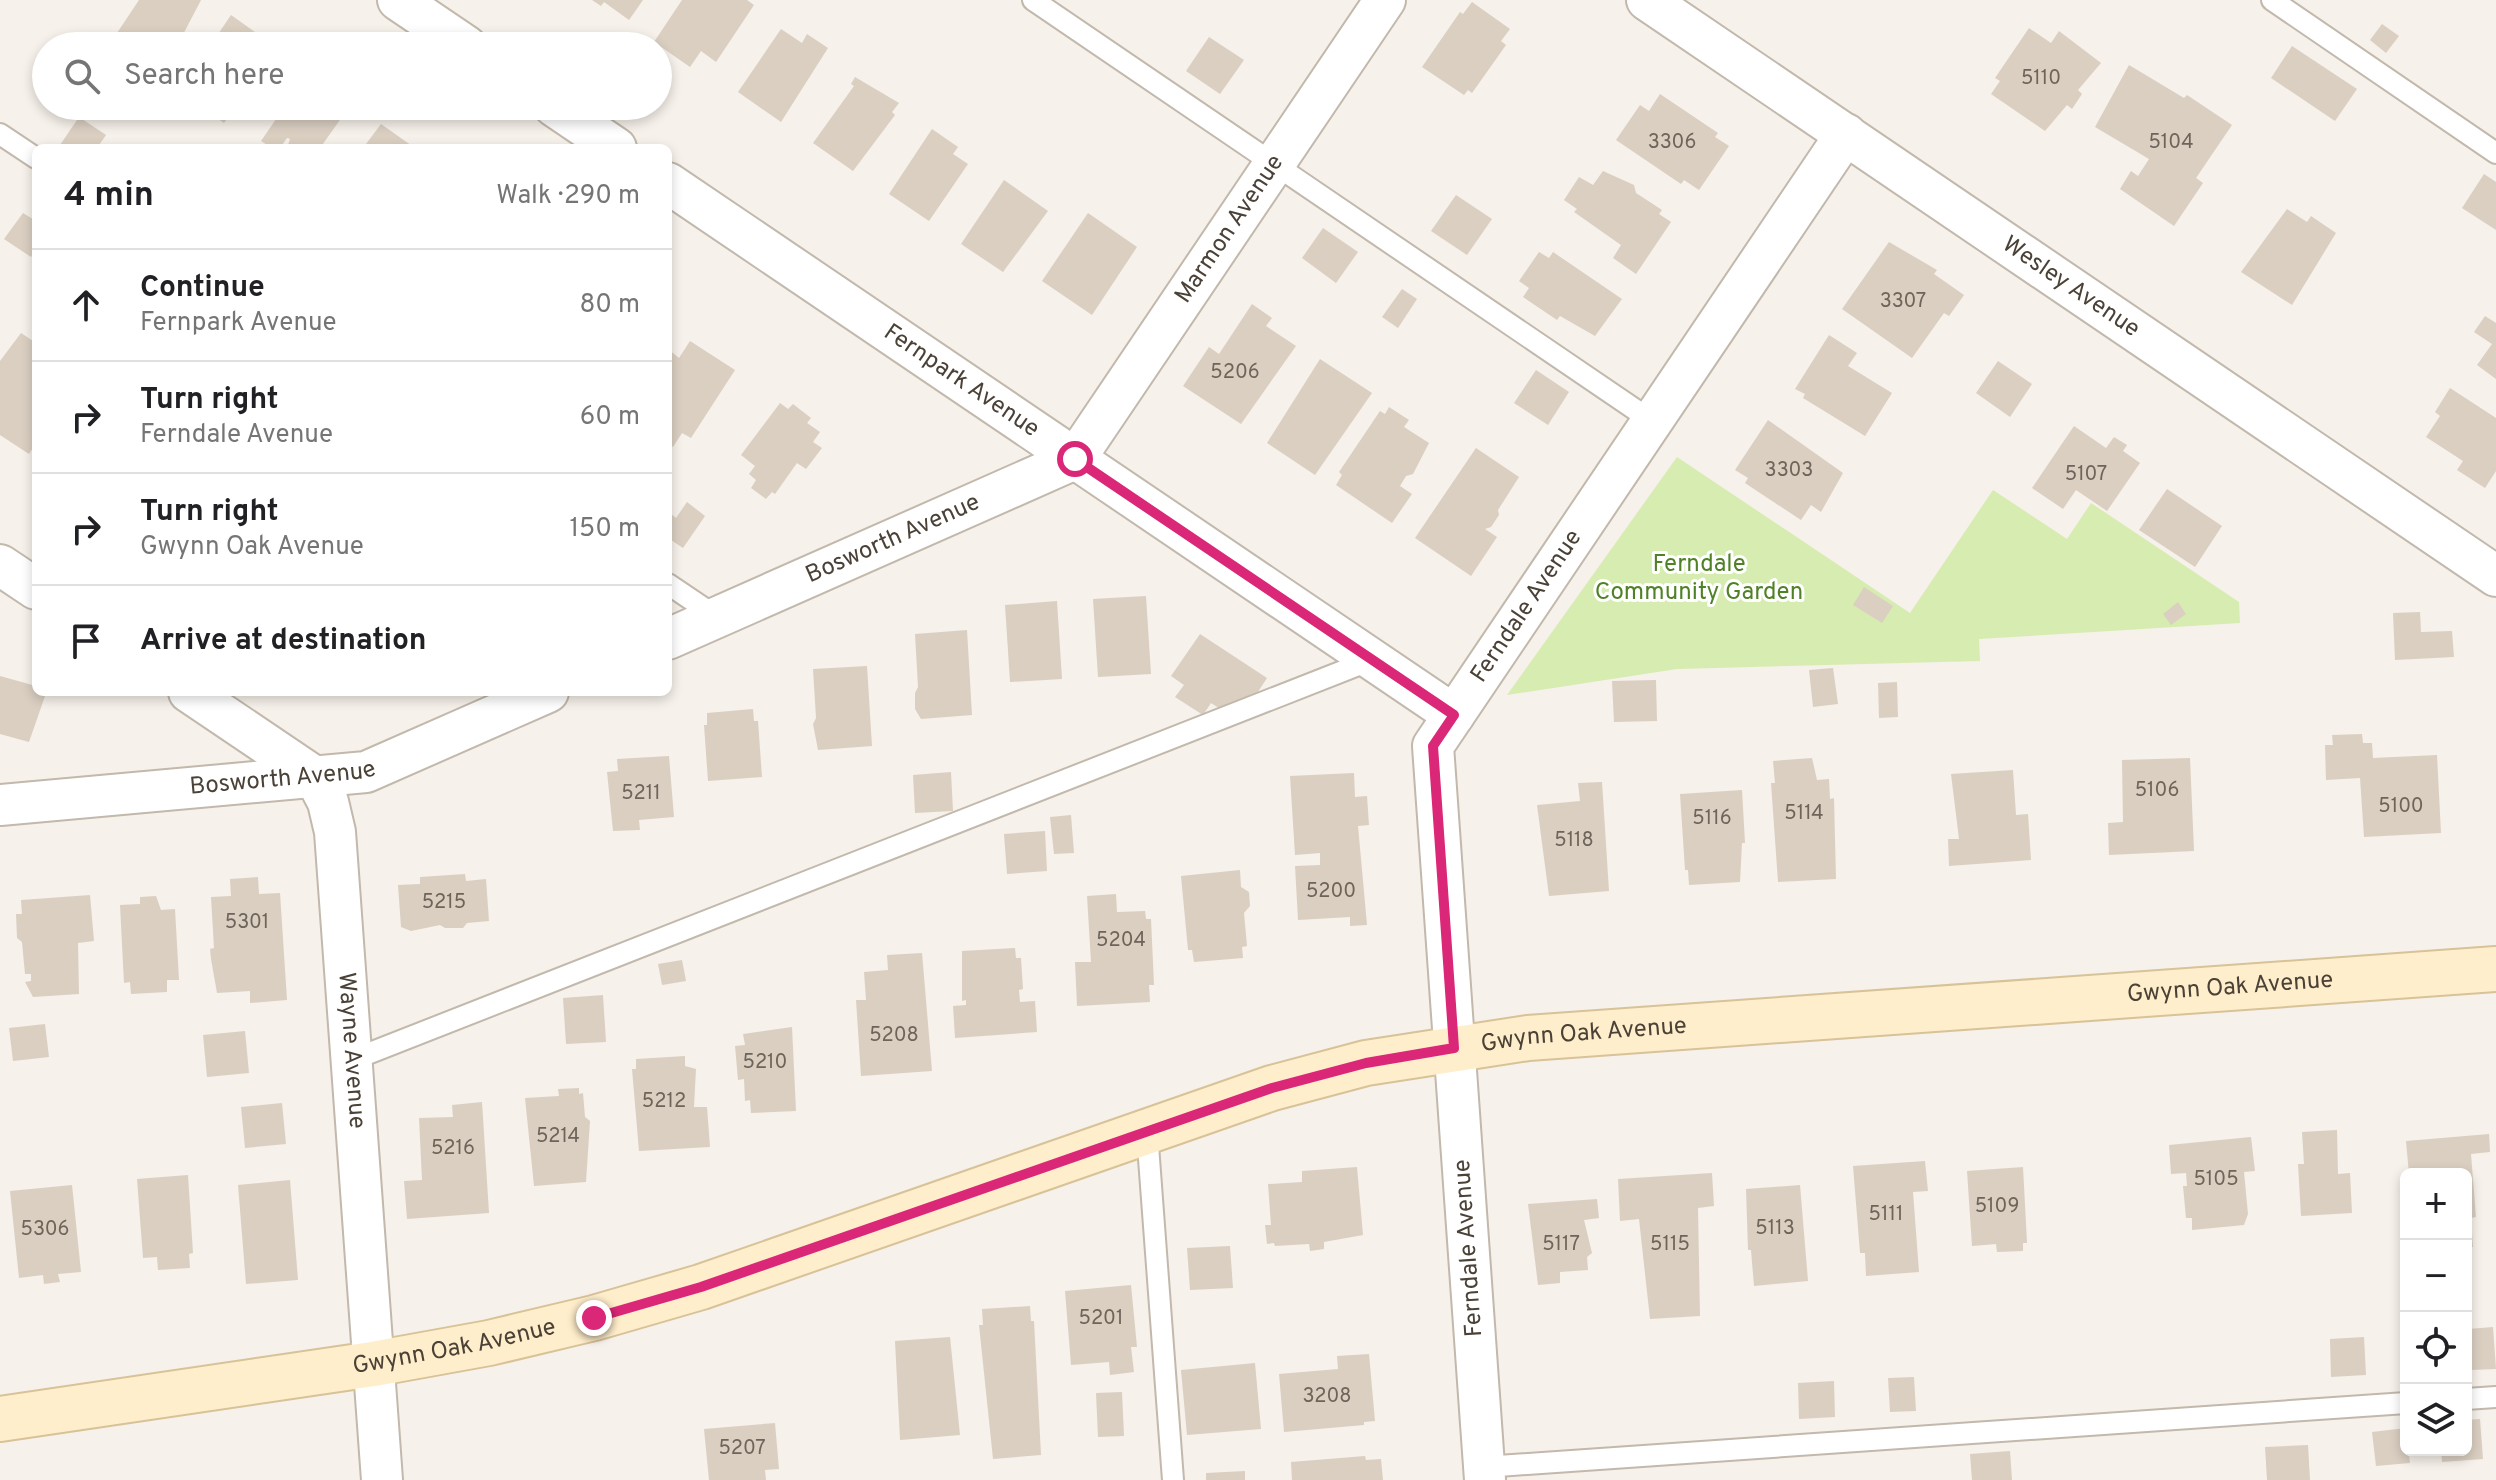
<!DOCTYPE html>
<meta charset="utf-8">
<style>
:root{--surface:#fff;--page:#f2f2f2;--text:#202124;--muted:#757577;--line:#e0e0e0}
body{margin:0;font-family:Overpass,sans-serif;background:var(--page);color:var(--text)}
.controls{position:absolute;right:24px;bottom:24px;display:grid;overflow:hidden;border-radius:12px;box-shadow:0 4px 12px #0003}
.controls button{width:72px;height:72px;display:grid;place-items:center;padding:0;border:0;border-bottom:2px solid var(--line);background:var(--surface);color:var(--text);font:40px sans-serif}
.stop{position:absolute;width:24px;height:24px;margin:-18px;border:6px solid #db2777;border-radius:50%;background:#fff}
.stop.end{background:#db2777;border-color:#fff;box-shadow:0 2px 8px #0008}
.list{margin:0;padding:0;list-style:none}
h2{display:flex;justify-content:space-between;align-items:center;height:104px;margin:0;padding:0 32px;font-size:34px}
h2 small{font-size:26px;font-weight:400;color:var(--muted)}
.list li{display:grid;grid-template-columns:52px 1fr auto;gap:24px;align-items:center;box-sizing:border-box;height:112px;padding:0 32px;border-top:2px solid var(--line)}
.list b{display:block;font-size:30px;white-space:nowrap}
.list p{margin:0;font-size:26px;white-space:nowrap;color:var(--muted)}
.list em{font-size:26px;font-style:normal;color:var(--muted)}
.icon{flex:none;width:44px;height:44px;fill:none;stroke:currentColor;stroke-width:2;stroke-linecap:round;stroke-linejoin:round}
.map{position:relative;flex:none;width:2496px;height:1480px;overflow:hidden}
.search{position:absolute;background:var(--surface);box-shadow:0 4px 12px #0003;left:32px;top:32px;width:640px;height:88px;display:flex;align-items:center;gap:20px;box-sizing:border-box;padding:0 28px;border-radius:44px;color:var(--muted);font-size:30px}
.panel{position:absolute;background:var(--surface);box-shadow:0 4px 12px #0003;left:32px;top:144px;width:640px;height:552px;border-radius:12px}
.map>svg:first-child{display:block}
.green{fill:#d6ecb1}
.building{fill:#dbcfc2}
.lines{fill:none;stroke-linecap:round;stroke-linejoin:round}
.lane-casing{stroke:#c2b8ac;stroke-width:24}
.street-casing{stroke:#c2b8ac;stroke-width:44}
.secondary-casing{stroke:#d8c298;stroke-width:48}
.lane{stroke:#fff;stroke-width:20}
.street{stroke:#fff;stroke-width:40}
.secondary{stroke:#ffeecb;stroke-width:44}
.route{stroke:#db2777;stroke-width:10}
.labels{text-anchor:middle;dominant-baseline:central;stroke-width:6;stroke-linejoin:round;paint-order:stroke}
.number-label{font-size:20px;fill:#6e645a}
.street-label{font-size:24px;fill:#4a4137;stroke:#fff}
.park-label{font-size:24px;fill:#508126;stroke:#fff}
</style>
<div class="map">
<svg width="2496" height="1480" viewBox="0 0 2496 1480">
<rect width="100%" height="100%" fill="#f6f1ea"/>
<!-- green -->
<path class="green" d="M1677,457L1910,613L1993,490L2067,539L2091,503L2239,602L2240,623L1979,639L1980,661L1677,669L1507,695Z"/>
<!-- building -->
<g class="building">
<path d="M139,0H201L177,46H135L117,33Z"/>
<path d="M592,0H643L629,20L604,2L601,6Z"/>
<path d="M682,0H747L754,5L716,62L701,51L690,67L654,42Z"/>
<path d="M1472,2L1510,29L1501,41L1506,45L1472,93L1468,90L1464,95L1422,67L1460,12L1463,14Z"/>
<path d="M231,15L265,39L260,46H210Z"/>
<path d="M2382,24L2399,36L2386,53L2370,40Z"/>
<path d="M2029,28L2051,43L2059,31L2101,63L2078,90L2082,94L2072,109L2067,105L2045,131L1991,94L2000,81L1995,78Z"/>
<path d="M781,29L802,43L807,34L828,48L781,122L738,92Z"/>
<path d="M1209,37L1244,60L1220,94L1186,71Z"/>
<path d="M2292,46L2357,89L2335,121L2271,78Z"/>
<path d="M2129,65L2184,98L2187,95L2232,125L2196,178L2203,183L2174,226L2120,189L2131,171L2138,176L2149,159L2095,127Z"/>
<path d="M855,77L899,103L892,112L895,115L853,171L813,143L854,86L851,84Z"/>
<path d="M1660,94L1718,133L1715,137L1729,146L1699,190L1684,180L1681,184L1616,140L1640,105L1649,111Z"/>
<path d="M200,106H236L224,123Z"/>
<path d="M285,106H326L342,117L320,148H287L290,139L287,138L280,148H272L261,141Z"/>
<path d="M79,117L106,135L97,148H58Z"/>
<path d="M381,124L415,148H363Z"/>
<path d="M932,129L958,147L953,154L968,164L929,221L889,194Z"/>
<path d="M1603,171L1634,185L1636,193L1662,210L1659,214L1671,222L1636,274L1613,258L1621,245L1574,212L1577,209L1564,200L1579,177L1593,185Z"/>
<path d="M2484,174L2496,182V230L2462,208Z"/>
<path d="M1004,180L1048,211L1003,272L961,244Z"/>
<path d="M1456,195L1492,219L1467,255L1431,231Z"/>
<path d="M2287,209L2307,222L2311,216L2336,233L2292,305L2241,272Z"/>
<path d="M23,213L36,221V250L31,257L4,239Z"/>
<path d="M1088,213L1137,247L1092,315L1042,281Z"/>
<path d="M1323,228L1358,252L1336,283L1302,258Z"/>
<path d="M1889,242L1937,270L1934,274L1964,295L1949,316L1944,313L1912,358L1842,309Z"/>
<path d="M1539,252L1549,258L1553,252L1622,299L1595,336L1560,316L1557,320L1523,297L1529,288L1519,281Z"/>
<path d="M1402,289L1417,299L1398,328L1382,317Z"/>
<path d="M1252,304L1272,318L1266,326L1296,346L1241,424L1183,386L1209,347L1219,354Z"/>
<path d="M2485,316L2496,323V379L2477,365L2492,344L2474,332Z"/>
<path d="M21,333L36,343V443L29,454L0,435V361Z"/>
<path d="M1829,335L1857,353L1848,366L1892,393L1865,436L1803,398L1805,394L1795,389Z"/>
<path d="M690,341L735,370L691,438L682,433L673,447L668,444V349L679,358Z"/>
<path d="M1320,359L1372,393L1315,475L1267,443Z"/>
<path d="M1998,361L2032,384L2010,417L1976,393Z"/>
<path d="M1536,370L1569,392L1548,425L1514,403Z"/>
<path d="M2450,388L2496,418V471L2485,488L2457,470L2463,461L2426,437L2440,416L2435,412Z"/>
<path d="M780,403L788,409L793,404L811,418L807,423L820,432L813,442L822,448L806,469L797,463L775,494L772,492L766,499L751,488L756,480L749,474L755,466L741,455Z"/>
<path d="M1389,407L1409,420L1404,427L1429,443L1413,474L1406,476L1400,486L1412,494L1392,523L1336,485L1342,475L1339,472L1380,411L1385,414Z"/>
<path d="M1768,420L1843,473L1821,512L1811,505L1801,520L1745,483L1748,478L1735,470Z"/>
<path d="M2074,426L2106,448L2114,437L2127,445L2123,451L2140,463L2107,511L2076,490L2063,509L2032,488Z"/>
<path d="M1476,448L1519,477L1498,510L1499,515L1491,527L1485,529L1497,537L1471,576L1415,538Z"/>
<path d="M2167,489L2222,526L2195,567L2139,530Z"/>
<path d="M687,502L705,516L683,548L668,538V518L671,514L676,518Z"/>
<path d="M1864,587L1893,606L1882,623L1853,605Z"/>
<path d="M1146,596L1151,674L1098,677L1093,599Z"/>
<path d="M1057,601L1062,679L1010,682L1005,605Z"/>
<path d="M2178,602L2186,614L2171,625L2163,614Z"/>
<path d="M2420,612L2421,632L2452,631L2454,657L2395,660L2393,613Z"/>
<path d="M967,630L972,715L921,719L915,709V693L918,687L915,634Z"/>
<path d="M1200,634L1267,678L1252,701L1225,712L1211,703L1203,715L1175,697L1184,685L1171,676Z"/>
<path d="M867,666L872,746L818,750L813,724L816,718L813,669Z"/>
<path d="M1833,668L1838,704L1813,707L1809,670Z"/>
<path d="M0,676L36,686V692L45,696L29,742L0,734Z"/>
<path d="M1656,680L1657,721L1614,722L1612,681Z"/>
<path d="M1897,682L1898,717L1879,718L1878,683Z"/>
<path d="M753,709L754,721H758L762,777L708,781L704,725H707V713Z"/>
<path d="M2362,734L2363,743H2372L2373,758L2437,755L2441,833L2364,837L2360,778L2326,780L2325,745H2333L2332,735Z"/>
<path d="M669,756L674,817L639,820L640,830L613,831L607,772L618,771L617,759Z"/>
<path d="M1812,758L1817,780L1829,779L1830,799L1834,798L1836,879L1778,882L1771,783H1775L1773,761Z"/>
<path d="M2190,758L2194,851L2109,855L2108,823L2123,822L2122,760Z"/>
<path d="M2013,770L2016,815L2028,814L2031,860L1949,866L1948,839H1959L1951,774Z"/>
<path d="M951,772L953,811L915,813L913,775Z"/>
<path d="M1354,773L1355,797L1367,796L1369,825L1358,826L1367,925L1350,926V917L1298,920L1295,866L1320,865V853L1295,855L1290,776Z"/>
<path d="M1602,782L1609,891L1549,896L1537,805L1580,801L1578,783Z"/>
<path d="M1742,790L1745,843H1742L1740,882L1689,885L1688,870H1685L1680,794Z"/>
<path d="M1071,815L1074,853L1054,854L1050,817Z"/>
<path d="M1045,831L1047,871L1007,874L1004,834Z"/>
<path d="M1240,870L1241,887L1249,892L1250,906L1244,913L1247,946L1242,947L1243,958L1194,962L1192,950H1188L1181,876Z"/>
<path d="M465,874L466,881L486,879L489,921L467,923L463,928H445L440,925L411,931L401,927L398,885L420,884V877Z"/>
<path d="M258,877L259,894L280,893L287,1000L250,1003V991L217,993L211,959L210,949L214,948L211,897L231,896L230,879Z"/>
<path d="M1116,894L1117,912L1145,911L1146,919H1151L1154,985H1149L1150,1002L1077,1006L1075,962H1091L1087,896Z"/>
<path d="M90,895L94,941L78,943L79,994L33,997L25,982L31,981V974H25L22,942L17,938L16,914H22L21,900Z"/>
<path d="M156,896L161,910L175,909L179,980H167V992L131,994L130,982L124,983L120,905L140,904V897Z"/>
<path d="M1015,948L1016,958H1021L1023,989L1019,990L1020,1002L1035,1001L1037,1032L955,1038L953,1006L966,1005V1000L962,1001V951Z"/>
<path d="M922,953L932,1071L861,1076L856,1000H866L864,972L888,970L887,955Z"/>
<path d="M682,960L686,981L662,985L658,964Z"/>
<path d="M603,995L606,1042L566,1044L563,998Z"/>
<path d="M45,1024L49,1057L13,1061L9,1028Z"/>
<path d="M792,1027L796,1111L751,1113L750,1100L745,1101L744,1079L738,1080L735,1046L745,1045L743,1034Z"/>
<path d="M245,1031L249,1073L207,1077L203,1035Z"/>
<path d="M685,1056V1066L696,1069L694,1107H707L710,1147L639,1151L632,1069H636V1059Z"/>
<path d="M579,1088V1094L583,1093L585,1117L590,1121L586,1182L534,1186L525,1098L559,1096L558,1089Z"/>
<path d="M482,1102L489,1213L407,1219L404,1181L422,1180L419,1118L453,1117L452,1105Z"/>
<path d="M282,1103L286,1144L245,1148L241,1107Z"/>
<path d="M2337,1130L2338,1174L2350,1173L2352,1213L2301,1216L2298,1164H2304L2302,1132Z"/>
<path d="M2489,1134L2490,1152L2471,1154L2476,1217L2471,1218L2473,1247H2466V1174H2409L2406,1141Z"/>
<path d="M2251,1137L2255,1171L2244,1172L2248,1214L2244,1225L2192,1230V1218H2186L2183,1186H2187L2186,1173L2171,1174L2169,1145Z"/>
<path d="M1925,1161L1928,1191L1913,1192L1919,1272L1866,1276L1865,1253H1860L1853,1166Z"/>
<path d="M1357,1167L1363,1235L1324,1242V1249L1310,1251L1309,1244L1275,1246L1274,1243L1267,1244L1265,1225H1271L1268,1184L1302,1182V1171Z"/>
<path d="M2023,1167L2027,1243H2023V1251L1997,1252L1996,1244L1972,1246L1967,1171Z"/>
<path d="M1712,1173L1714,1206L1698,1208L1700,1316L1650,1319L1639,1219L1620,1221L1618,1179Z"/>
<path d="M188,1175L193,1253L189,1254L190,1268L158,1270L157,1257L143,1258L137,1179Z"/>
<path d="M290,1180L298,1280L246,1284L238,1185Z"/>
<path d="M72,1185L81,1272L58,1274L60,1282L44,1284L43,1275L19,1278L10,1191Z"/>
<path d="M1800,1185L1808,1281L1754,1286L1751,1250H1748L1746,1189Z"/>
<path d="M1597,1199L1599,1218L1584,1220L1592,1253L1587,1257L1588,1270L1560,1272V1283L1538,1285L1528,1204Z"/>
<path d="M1230,1246L1233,1288L1190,1290L1187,1248Z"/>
<path d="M1131,1285L1137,1347H1131L1134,1372L1110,1375L1109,1362L1071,1365L1065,1291Z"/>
<path d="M1030,1306L1031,1321H1034L1041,1455L993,1459L979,1325H983L982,1309Z"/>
<path d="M2493,1327L2496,1369L2471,1370L2468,1329Z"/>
<path d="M950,1337L960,1435L900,1440L895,1341Z"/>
<path d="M2364,1337L2366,1375L2331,1377L2330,1339Z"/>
<path d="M1369,1354L1375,1421L1364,1422V1425L1284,1432L1279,1374L1338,1369L1337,1356Z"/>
<path d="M1255,1363L1261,1429L1187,1435L1181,1370Z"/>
<path d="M1914,1377L1916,1411L1890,1412L1888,1378Z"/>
<path d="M1834,1381L1835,1417L1799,1419L1798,1383Z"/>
<path d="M1122,1392L1124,1436L1098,1437L1096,1393Z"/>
<path d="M2480,1419L2483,1459L2442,1462L2441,1450H2466V1420Z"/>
<path d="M775,1423L779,1469L765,1470L766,1480H709L704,1429Z"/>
<path d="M2406,1428L2410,1463L2376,1466L2372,1432Z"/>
<path d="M2308,1445L2310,1480H2267L2265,1447Z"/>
<path d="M2010,1451L2012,1480H1972L1970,1454Z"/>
<path d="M1365,1456L1366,1460L1381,1459L1383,1480H1292L1291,1462Z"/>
<path d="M1245,1471V1480H1206V1473Z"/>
</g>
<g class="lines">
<!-- lane casing -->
<g class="lane-casing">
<g id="lane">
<path d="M1033,0L1652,421"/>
<path d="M2272,0L2496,153"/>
<path d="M0,134L36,158"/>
<path d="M668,584L717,617"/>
<path d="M352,1060L1371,660"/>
<path d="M1147,1132L1173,1480"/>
<path d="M2466,1399L2496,1397"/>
<path d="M1484,1467L2406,1403"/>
</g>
</g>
<!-- street casing -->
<g class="street-casing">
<g id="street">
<path d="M398,0L466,46"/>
<path id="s1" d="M1647,0L2496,576"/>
<path d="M554,106L616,148"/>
<path id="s2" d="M668,183L1454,715"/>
<path d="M0,565L36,589"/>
<path id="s3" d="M668,639L1075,459L1385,0"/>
<path id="s4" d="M189,692L315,777L328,802L335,832L382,1480"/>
<path id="s5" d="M0,805L366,772L548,692"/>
<path id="s6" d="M1485,1480L1433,746L1846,134"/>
</g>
</g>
<!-- secondary casing -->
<g class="secondary-casing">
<g id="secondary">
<path id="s7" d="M0,1419L373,1364L489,1343L594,1318L701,1287L1272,1088L1366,1063L1528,1038L2496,969"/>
</g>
</g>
<!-- lane -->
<use href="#lane" class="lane"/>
<!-- street -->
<use href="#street" class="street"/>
<!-- secondary -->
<use href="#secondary" class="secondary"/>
</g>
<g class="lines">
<!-- route -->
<path class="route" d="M594,1318L701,1287L1272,1088L1366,1063L1454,1048L1433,746L1454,715L1075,459"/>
</g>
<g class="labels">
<!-- number labels -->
<g class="number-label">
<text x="2041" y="79">5110</text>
<text x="1672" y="143">3306</text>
<text x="2171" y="143">5104</text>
<text x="1903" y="302">3307</text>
<text x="1235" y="373">5206</text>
<text x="1789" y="471">3303</text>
<text x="2086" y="475">5107</text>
<text x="2157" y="791">5106</text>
<text x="641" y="794">5211</text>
<text x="2401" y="807">5100</text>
<text x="1804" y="814">5114</text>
<text x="1712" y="819">5116</text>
<text x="1574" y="841">5118</text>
<text x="1331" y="892">5200</text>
<text x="444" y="903">5215</text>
<text x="247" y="923">5301</text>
<text x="1121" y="941">5204</text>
<text x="894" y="1036">5208</text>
<text x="765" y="1063">5210</text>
<text x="664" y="1102">5212</text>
<text x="558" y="1137">5214</text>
<text x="453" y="1149">5216</text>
<text x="2216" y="1180">5105</text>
<text x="1997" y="1207">5109</text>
<text x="1886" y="1215">5111</text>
<text x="1775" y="1229">5113</text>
<text x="45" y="1230">5306</text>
<text x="1561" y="1245">5117</text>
<text x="1670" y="1245">5115</text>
<text x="1101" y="1319">5201</text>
<text x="1327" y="1397">3208</text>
<text x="742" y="1449">5207</text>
</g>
<!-- street labels -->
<g class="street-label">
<text stroke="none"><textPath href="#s3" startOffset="722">Marmon Avenue</textPath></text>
<text stroke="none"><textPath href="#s1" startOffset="512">Wesley Avenue</textPath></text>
<text stroke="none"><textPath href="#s2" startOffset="354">Fernpark Avenue</textPath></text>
<text stroke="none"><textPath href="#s3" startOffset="246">Bosworth Avenue</textPath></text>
<text stroke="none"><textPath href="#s6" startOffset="904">Ferndale Avenue</textPath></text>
<text stroke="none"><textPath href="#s5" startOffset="284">Bosworth Avenue</textPath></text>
<text stroke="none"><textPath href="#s7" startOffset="2284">Gwynn Oak Avenue</textPath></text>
<text stroke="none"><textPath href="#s7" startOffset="1636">Gwynn Oak Avenue</textPath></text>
<text stroke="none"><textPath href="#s4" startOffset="430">Wayne Avenue</textPath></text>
<text transform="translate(1469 1248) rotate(-94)">Ferndale Avenue</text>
<text stroke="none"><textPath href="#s7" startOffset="460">Gwynn Oak Avenue</textPath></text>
</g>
<!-- park labels -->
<g class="park-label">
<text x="1699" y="565">Ferndale<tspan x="1699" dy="28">Community Garden</tspan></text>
</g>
</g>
</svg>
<div class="controls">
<button>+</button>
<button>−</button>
<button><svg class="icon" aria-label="locate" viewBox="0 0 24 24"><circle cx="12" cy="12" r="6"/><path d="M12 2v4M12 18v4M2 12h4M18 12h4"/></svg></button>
<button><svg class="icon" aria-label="layers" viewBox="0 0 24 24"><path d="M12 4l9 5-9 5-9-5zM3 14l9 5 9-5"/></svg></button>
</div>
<div class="stop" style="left:1075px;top:459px"></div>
<div class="stop end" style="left:594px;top:1318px"></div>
<div class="search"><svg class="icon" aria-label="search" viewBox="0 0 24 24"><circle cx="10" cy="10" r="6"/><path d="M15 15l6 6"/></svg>Search here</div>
<section class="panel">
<h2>4 min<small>Walk · 290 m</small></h2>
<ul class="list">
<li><svg class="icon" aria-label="ahead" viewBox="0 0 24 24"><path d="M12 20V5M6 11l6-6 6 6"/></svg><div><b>Continue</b><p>Fernpark Avenue</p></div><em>80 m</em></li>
<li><svg class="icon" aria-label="right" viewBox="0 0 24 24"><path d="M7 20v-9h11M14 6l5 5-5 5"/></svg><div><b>Turn right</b><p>Ferndale Avenue</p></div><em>60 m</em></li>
<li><svg class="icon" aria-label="right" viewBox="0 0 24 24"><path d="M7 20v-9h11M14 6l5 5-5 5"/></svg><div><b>Turn right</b><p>Gwynn Oak Avenue</p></div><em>150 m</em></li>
<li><svg class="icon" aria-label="arrive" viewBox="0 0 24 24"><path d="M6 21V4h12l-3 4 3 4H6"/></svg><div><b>Arrive at destination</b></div></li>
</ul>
</section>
</div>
